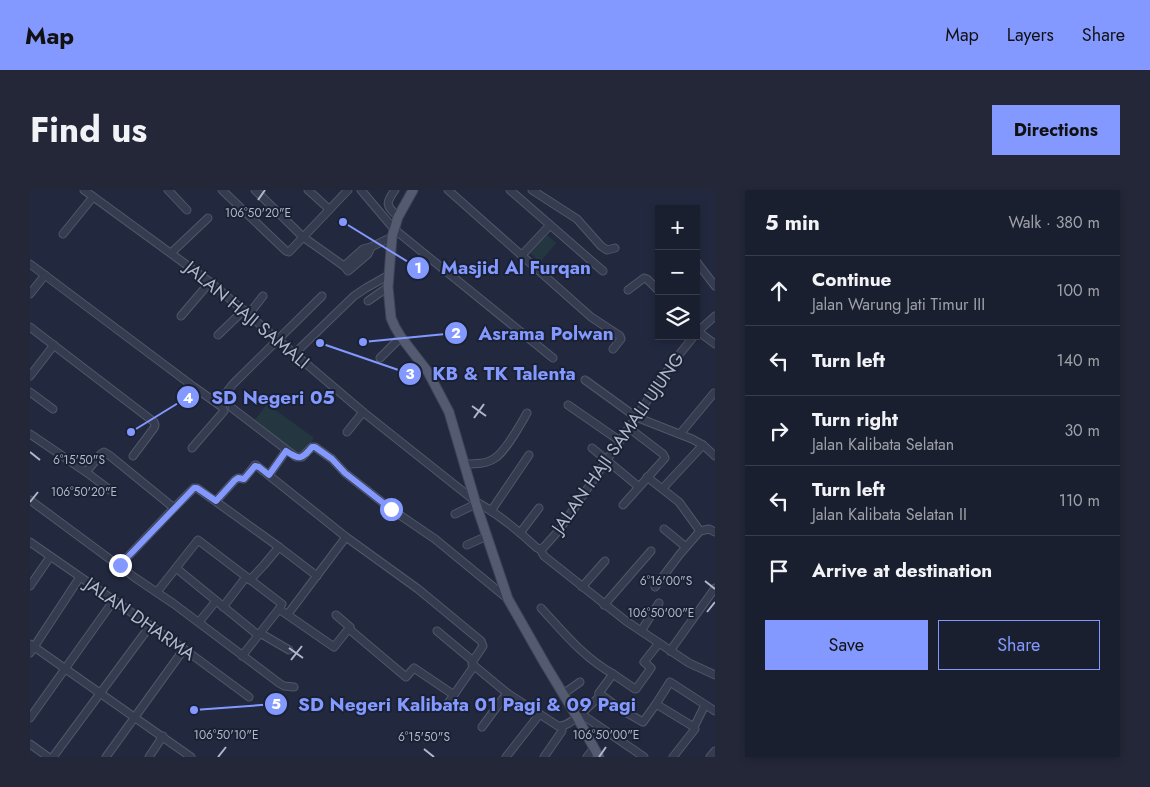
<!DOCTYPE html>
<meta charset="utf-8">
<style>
:root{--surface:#1a1f2f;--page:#232737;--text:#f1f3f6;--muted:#9fa2aa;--line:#383d4b;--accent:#8399ff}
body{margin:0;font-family:Jost,sans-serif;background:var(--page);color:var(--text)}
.controls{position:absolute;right:15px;top:15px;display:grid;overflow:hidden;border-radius:0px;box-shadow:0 2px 8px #0003}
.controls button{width:45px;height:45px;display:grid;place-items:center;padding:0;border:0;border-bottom:1px solid var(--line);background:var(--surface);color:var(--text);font:25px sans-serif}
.stop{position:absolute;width:15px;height:15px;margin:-11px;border:4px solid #8399ff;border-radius:50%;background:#fff}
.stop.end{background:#8399ff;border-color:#fff;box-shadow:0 1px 5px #0008}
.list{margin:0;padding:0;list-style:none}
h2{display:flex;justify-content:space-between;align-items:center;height:65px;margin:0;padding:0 20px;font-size:21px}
h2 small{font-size:16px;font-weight:400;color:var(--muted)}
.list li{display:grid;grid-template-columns:32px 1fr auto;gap:15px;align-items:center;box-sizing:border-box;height:70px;padding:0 20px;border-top:1px solid var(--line)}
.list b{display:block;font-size:19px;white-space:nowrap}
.list p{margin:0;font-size:16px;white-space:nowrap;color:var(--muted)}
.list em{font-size:16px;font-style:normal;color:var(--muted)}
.actions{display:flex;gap:10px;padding:15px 20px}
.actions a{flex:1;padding:11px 0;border:1px solid var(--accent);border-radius:0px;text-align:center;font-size:18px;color:var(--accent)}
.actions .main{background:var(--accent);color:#111}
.icon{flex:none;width:28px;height:28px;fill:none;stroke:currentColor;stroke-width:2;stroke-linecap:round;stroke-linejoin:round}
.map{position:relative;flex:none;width:685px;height:567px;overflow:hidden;border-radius:0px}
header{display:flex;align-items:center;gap:30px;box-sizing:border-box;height:70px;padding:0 25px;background:var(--accent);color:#111}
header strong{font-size:24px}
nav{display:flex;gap:28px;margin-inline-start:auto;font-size:18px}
.intro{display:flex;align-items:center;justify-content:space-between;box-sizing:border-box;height:120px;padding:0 30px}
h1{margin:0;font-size:35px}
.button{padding:12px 22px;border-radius:0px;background:var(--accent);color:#111;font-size:18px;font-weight:700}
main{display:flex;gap:30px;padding:0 30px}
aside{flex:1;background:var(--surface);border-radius:0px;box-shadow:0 2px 8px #0003}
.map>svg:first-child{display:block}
.green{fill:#243740}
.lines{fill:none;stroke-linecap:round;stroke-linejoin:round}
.minor-casing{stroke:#51576a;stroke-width:9}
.major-casing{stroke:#3f4558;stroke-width:11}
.minor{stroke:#363c4f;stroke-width:7}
.major{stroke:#545a6f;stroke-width:9}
.route{stroke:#8399ff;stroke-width:6}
.ticks{fill:none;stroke:#b2b7ca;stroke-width:2}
.labels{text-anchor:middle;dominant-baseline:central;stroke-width:4;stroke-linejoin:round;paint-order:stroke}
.street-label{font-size:18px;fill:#b2b7ca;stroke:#1b2134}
.ticks-label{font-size:12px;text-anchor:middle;fill:#b2b7ca;stroke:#1b2134;stroke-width:4;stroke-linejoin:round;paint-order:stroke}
.leader{fill:none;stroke:#8399ff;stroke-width:2}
.callout-dot{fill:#8399ff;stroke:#1b2134;stroke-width:2}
.mark-label{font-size:15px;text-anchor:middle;font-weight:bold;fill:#fff}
.callout-label{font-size:19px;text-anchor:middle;font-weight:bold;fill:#8399ff;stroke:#1b2134;stroke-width:4;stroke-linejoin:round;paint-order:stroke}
</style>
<header>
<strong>Map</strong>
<nav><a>Map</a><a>Layers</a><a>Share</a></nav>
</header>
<div class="intro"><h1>Find us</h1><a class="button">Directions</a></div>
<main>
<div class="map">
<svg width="685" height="567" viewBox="0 0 685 567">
<rect width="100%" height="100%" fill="#22293f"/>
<!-- green -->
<g class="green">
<path d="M517,45L526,53L510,72L500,63Z"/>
<path d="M237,214L284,248L269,268L222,234Z"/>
</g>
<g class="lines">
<!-- minor casing -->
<g class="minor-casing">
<g id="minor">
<path d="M54,0L180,92L333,222L445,311C468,324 488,340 507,358L510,359"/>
<path d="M138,0L157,20"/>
<path d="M192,0L256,61L259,62L318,0"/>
<path d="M225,0L273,47L314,76L318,81L338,64L341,57"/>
<path d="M278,0L299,19"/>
<path d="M331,0L364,39L523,168"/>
<path d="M365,0C355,14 356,15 368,27"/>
<path d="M418,0L561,127L590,146L591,149L583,159"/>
<path d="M480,0L573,81"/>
<path d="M502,0L547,29L571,56L577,60L585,58"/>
<path d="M33,44L63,7"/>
<path d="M141,63L178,28"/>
<path d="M492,65L520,35"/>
<path d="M666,71L685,96"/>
<path d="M0,74L164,197L192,217L194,221L162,258"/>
<path d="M314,76L333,59L341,57L362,47"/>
<path d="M598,100L614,88L617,89L629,101"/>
<path d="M0,104L15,85"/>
<path d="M338,111L358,97"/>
<path d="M219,124L233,106"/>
<path d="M151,126L180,92"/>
<path d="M0,137L124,232L125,235L124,238L103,266"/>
<path d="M666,140L685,154"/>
<path d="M666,143L685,126"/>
<path d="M188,145L214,120"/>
<path d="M264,164L324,106L336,98L359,85"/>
<path d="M350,168L371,147"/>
<path d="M0,186L24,155"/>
<path d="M555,190L606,227L662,249L673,255L685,266"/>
<path d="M0,202L23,219"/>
<path d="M188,213L203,194L292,106"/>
<path d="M538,215L590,251"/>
<path d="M202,218L266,267H272L282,257H285L302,269L315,283L361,319L405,349L478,409"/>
<path d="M317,242L333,222"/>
<path d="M0,244L56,282L71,264L74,262L79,265L144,318L164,298H167L249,357L287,386"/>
<path d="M650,244L684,203"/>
<path d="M562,258L609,297"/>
<path d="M435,274C445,274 457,274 465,268C476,261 490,235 497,223"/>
<path d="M56,282L80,300"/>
<path d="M239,285L256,261"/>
<path d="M617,287L649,312L670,341"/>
<path d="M633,298L673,255"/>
<path d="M0,310L104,387L144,414L249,493L254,496L264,497"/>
<path d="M186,311L205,290L208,288L214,289L225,275H226L316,347"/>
<path d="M593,315L635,268L633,264L599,238"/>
<path d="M461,321L499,265"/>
<path d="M425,324L446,314"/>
<path d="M634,339L656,357"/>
<path d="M490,343L509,318"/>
<path d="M0,352L154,459L219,507"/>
<path d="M437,355L457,346"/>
<path d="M510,359L514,357L530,339L644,171L664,146"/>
<path d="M510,359L514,366L596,431L659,473L685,485"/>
<path d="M90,375L144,318"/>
<path d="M146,378L228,445"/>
<path d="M220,390L234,375L249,357"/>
<path d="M0,396L20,367"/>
<path d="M552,397L575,371"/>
<path d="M625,397L650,364L670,341L679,339L685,342"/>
<path d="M127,402L168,350L252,414L249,419"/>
<path d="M574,415L621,361"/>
<path d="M193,417L216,387"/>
<path d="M511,418C534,443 553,467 583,484"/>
<path d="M258,424L316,347L388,399L451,451L453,456L443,471L442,474L477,503L528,536C537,537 544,529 551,524L614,567"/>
<path d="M169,432L186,411"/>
<path d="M319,439L376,487L384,478L424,505"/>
<path d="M407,441L443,471"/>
<path d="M611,441L629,413"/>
<path d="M230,443L259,460"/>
<path d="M0,454L161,567"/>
<path d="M640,461L685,398"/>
<path d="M0,463L50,387"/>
<path d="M212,466L249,419L304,457L320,437L306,425"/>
<path d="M569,503L583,484L605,499H606L621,478L614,472L629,453"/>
<path d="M533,504L550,492"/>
<path d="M626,514L664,537"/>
<path d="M416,516L444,476"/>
<path d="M551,524L569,507V503L592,520L613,532L626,514L640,492L685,521"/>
<path d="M0,528L84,410"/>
<path d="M452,537L477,503"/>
<path d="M0,554L18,567"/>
<path d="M23,567L120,436"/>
<path d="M76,567L154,459"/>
<path d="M119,567L133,546"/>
<path d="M476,567L509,525"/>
<path d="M514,567L532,541V536"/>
<path d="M557,567L564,558"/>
<path d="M643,567L665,539L664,537L675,515"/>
<path d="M680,567L685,561"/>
</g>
</g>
<!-- major casing -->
<g class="major-casing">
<path id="major" d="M383,0L368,27L362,47L358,97L361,128L365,137L371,147L398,182L419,222L446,314L478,409L515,474L547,527L569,567"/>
</g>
<!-- minor -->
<use href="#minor" class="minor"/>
<!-- major -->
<use href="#major" class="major"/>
</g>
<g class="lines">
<!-- route -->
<path class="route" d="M90,375L164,298H167L186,311L205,290L208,288L214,289L225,276L229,277L239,285L256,261C270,270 271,270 282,257H285L302,269L315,283L361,319"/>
</g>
<!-- ticks -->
<path class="ticks" d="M228,10L235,0M442,216L456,226M444,228L454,214M0,262L10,270M0,312L8,302M675,391L685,399M677,422L685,412M259,458L273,468M261,470L272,456M394,559L404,567M188,567L196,557M569,567L576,557"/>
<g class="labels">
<!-- street labels -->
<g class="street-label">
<text transform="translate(217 125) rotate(40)">JALAN HAJI SAMALI</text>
<text transform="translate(588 253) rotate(-55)">JALAN HAJI SAMALI UJUNG</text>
<text transform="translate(110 429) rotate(35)">JALAN DHARMA</text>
</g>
</g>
<g class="ticks-label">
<text x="228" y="27">106°50'20"E</text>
<text x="49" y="274">6°15'50"S</text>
<text x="54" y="306">106°50'20"E</text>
<text x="636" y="395">6°16'00"S</text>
<text x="631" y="427">106°50'00"E</text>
<text x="196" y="549">106°50'10"E</text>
<text x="576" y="549">106°50'00"E</text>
<text x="394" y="551">6°15'50"S</text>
</g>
<!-- callouts -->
<path class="leader" d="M313 32L388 78M333 152L426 143M290 153L380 184M101 242L158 207M164 520L246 514"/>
<g class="callout-dot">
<circle cx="313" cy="32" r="5"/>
<circle cx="333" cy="152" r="5"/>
<circle cx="290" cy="153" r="5"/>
<circle cx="101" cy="242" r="5"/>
<circle cx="164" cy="520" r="5"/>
<circle cx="388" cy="78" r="12"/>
<circle cx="426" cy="143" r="12"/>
<circle cx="380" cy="184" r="12"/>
<circle cx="158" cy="207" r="12"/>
<circle cx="246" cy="514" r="12"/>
</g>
<g class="mark-label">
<text x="388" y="83">1</text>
<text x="426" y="148">2</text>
<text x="380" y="189">3</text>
<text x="158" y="213">4</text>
<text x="246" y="519">5</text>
</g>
<g class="callout-label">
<text x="486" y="84">Masjid Al Furqan</text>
<text x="516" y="150">Asrama Polwan</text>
<text x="474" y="190">KB &amp; TK Talenta</text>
<text x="243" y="214">SD Negeri 05</text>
<text x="437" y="521">SD Negeri Kalibata 01 Pagi &amp; 09 Pagi</text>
</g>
</svg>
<div class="controls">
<button>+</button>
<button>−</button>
<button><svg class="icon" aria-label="layers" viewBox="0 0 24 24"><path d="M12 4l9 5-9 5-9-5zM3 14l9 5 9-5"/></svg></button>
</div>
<div class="stop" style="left:361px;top:319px"></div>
<div class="stop end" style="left:90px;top:375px"></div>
</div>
<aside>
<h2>5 min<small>Walk · 380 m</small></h2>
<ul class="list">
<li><svg class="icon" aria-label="ahead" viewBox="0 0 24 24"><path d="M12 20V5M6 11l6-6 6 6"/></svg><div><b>Continue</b><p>Jalan Warung Jati Timur III</p></div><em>100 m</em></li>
<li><svg class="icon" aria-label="left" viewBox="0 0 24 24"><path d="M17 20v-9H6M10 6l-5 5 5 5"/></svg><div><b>Turn left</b></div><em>140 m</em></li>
<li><svg class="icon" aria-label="right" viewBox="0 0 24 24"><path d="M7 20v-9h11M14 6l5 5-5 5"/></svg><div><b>Turn right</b><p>Jalan Kalibata Selatan</p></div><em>30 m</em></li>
<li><svg class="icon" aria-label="left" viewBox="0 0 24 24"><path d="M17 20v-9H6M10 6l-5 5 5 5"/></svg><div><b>Turn left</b><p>Jalan Kalibata Selatan II</p></div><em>110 m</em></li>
<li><svg class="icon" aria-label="arrive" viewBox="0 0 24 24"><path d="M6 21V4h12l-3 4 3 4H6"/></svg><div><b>Arrive at destination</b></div></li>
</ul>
<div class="actions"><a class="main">Save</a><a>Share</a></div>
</aside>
</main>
